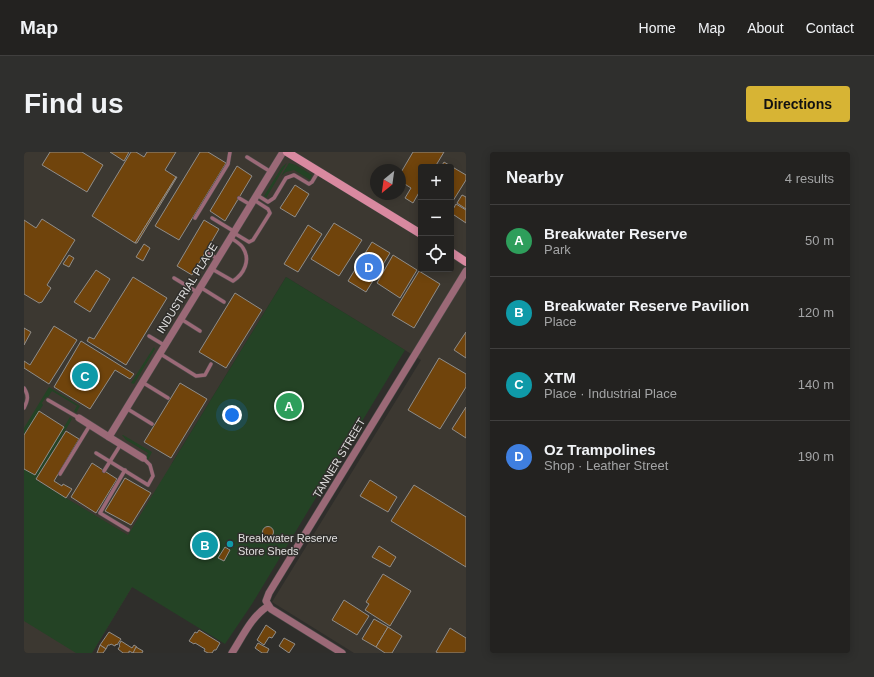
<!DOCTYPE html>
<meta charset="utf-8">
<style>
:root{--surface:#232220;--page:#2f2f2d;--text:#f1f3f6;--muted:#a3a4a5;--line:#403f3e;--accent:#d7b434}
body{margin:0;font-family:Helvetica,sans-serif;background:var(--page);color:var(--text)}
.controls{position:absolute;right:12px;top:12px;display:grid;overflow:hidden;border-radius:4px;box-shadow:0 2px 10px #0003}
.controls button{width:36px;height:36px;display:grid;place-items:center;padding:0;border:0;border-bottom:1px solid var(--line);background:var(--surface);color:var(--text);font:20px sans-serif}
.compass{position:absolute;left:346px;top:12px;width:36px;height:36px;border-radius:50%;background:var(--surface);box-shadow:0 2px 10px #0003;rotate:209deg}
.you{position:absolute;left:208px;top:263px;width:14px;height:14px;margin:-10px;border:3px solid #fff;border-radius:50%;background:#1a73e8;box-shadow:0 0 0 6px #1a73e833}
.badge{display:grid;place-items:center;width:26px;height:26px;border-radius:50%;background:var(--accent);color:#fff;font-size:13px;font-weight:700}
.pin{position:absolute;translate:-50% -50%;border:2px solid #fff;box-shadow:0 1px 4px #0006}
.list{margin:0;padding:0;list-style:none}
h2{display:flex;justify-content:space-between;align-items:center;height:52px;margin:0;padding:0 16px;font-size:17px}
h2 small{font-size:13px;font-weight:400;color:var(--muted)}
.list li{display:grid;grid-template-columns:26px 1fr auto;gap:12px;align-items:center;box-sizing:border-box;height:72px;padding:0 16px;border-top:1px solid var(--line)}
.list b{display:block;font-size:15px;white-space:nowrap}
.list p{margin:0;font-size:13px;white-space:nowrap;color:var(--muted)}
.list em{font-size:13px;font-style:normal;color:var(--muted)}
.icon{flex:none;width:22px;height:22px;fill:none;stroke:currentColor;stroke-width:2;stroke-linecap:round;stroke-linejoin:round}
.map{position:relative;flex:none;width:442px;height:501px;overflow:hidden;border-radius:4px}
header{display:flex;align-items:center;gap:24px;box-sizing:border-box;height:56px;padding:0 20px;background:var(--surface);border-bottom:1px solid var(--line)}
header strong{font-size:19px}
nav{display:flex;gap:22px;margin-inline-start:auto;font-size:14px}
.intro{display:flex;align-items:center;justify-content:space-between;box-sizing:border-box;height:96px;padding:0 24px}
h1{margin:0;font-size:28px}
.button{padding:10px 18px;border-radius:4px;background:var(--accent);color:#111;font-size:14px;font-weight:700}
main{display:flex;gap:24px;padding:0 24px}
aside{flex:1;background:var(--surface);border-radius:4px;box-shadow:0 2px 10px #0003}
.map>svg:first-child{display:block}
.built{fill:#3c3831;fill-rule:evenodd}
.green{fill:#244325}
.building{fill:#70440c;stroke:#8f8d8a}
.lines{fill:none;stroke-linecap:round;stroke-linejoin:round}
.lane-casing{stroke:#4b4a48;stroke-width:4.5}
.street-casing{stroke:#4b4a48;stroke-width:8}
.secondary-casing{stroke:#4b4a48;stroke-width:9}
.lane{stroke:#9b6977;stroke-width:3.5}
.street{stroke:#9b6977;stroke-width:7}
.secondary{stroke:#d989a0;stroke-width:8}
.culture-dot{fill:#0f9aa8;stroke:#2f2e2b;stroke-width:1.5}
.labels{text-anchor:middle;dominant-baseline:central;stroke-width:3;stroke-linejoin:round;paint-order:stroke}
.street-label{font-size:11px;fill:#e0dfde;stroke:#2f2e2b}
.poi-label{font-size:11px;fill:#e0dfde;stroke:#2f2e2b;text-anchor:start}
</style>
<header>
<strong>Map</strong>
<nav><a>Home</a><a>Map</a><a>About</a><a>Contact</a></nav>
</header>
<div class="intro"><h1>Find us</h1><a class="button">Directions</a></div>
<main>
<div class="map">
<svg width="442" height="501" viewBox="0 0 442 501">
<rect width="100%" height="100%" fill="#2f2e2b"/>
<!-- built -->
<path class="built" d="M0,0H442V501H330L248,450L397,208L262,125L148,311L108,435L68,501H0ZM397,15H427V117H397ZM352,18H376V42H352Z"/>
<!-- green -->
<g class="green">
<path d="M263,11L242,46L240,44L258,15Z"/>
<path d="M265,11L272,13L288,23L286,28L270,18L262,20L257,24Z"/>
<path d="M262,125L381,198L228,452L201,492L108,435L68,501H52L0,469V317L11,323L46,265L48,267L12,328L104,383Z"/>
<path d="M130,195L131,197L110,232L107,231Z"/>
<path d="M25,235L56,254L52,261L50,259L53,254L28,239L24,245H22L18,251L19,253L0,283V276Z"/>
<path d="M98,283H99L128,300L124,308L122,305L124,301L102,288Z"/>
</g>
<!-- building -->
<g class="building">
<path d="M26,0H58L79,13L63,40L18,13Z"/>
<path d="M86,0H105L100,9Z"/>
<path d="M107,0H112L120,5L123,0H152L141,18L152,25L111,91L68,64Z"/>
<path d="M176,0H184L202,11L155,88L131,74Z"/>
<path d="M389,0H420L411,15H397V37L389,51L381,46L387,36L376,29V22Z"/>
<path d="M420,10L442,23V28L427,52V15H417Z"/>
<path d="M213,14L228,24L201,69L186,59Z"/>
<path d="M152,25H153L113,91H111Z"/>
<path d="M271,33L285,42L271,65L256,56Z"/>
<path d="M438,43L442,45V57L433,51Z"/>
<path d="M432,52L442,58V71L427,61Z"/>
<path d="M18,67L51,88L23,133L27,136L18,150L15,151L0,142V68L12,76Z"/>
<path d="M180,68L195,77L168,123L153,114Z"/>
<path d="M310,71L338,88L315,124L287,107Z"/>
<path d="M284,73L298,82L274,120L260,112Z"/>
<path d="M348,90L366,101L342,140L324,129Z"/>
<path d="M120,92L126,96L119,109L112,105Z"/>
<path d="M45,103L50,106L45,115L39,112Z"/>
<path d="M369,103L393,118L376,146L353,131Z"/>
<path d="M72,118L86,127L66,160L50,150Z"/>
<path d="M395,119L416,132L390,176L368,163Z"/>
<path d="M109,125L143,146L102,213L63,189L65,185L70,187Z"/>
<path d="M211,141L238,158L202,216L175,200Z"/>
<path d="M30,174L53,188L25,232L0,216V209L6,213Z"/>
<path d="M0,176L7,180L0,193Z"/>
<path d="M442,180V206L430,198Z"/>
<path d="M57,189L110,222L106,227L91,218L66,257L30,235Z"/>
<path d="M415,206L442,222V235L416,277L384,258Z"/>
<path d="M156,231L183,247L147,306L120,290Z"/>
<path d="M442,255V286L428,277Z"/>
<path d="M15,259L40,275L11,323L0,317V283Z"/>
<path d="M42,279L55,287L30,329L38,334L39,332L48,337L42,346L12,327Z"/>
<path d="M68,311L93,327L72,361L47,345Z"/>
<path d="M101,326L127,341L107,373L81,359Z"/>
<path d="M346,328L373,345L364,360L336,344Z"/>
<path d="M390,333L442,365V415L367,369Z"/>
<circle cx="244" cy="380" r="5.5"/>
<path d="M174,385L192,396L189,402L171,391Z"/>
<path d="M355,394L372,405L366,415L348,405Z"/>
<path d="M201,395L206,398L200,409L194,406Z"/>
<path d="M359,422L387,439L366,474L341,458L345,452L342,450Z"/>
<path d="M320,448L345,464L333,483L308,468Z"/>
<path d="M350,467L364,475L352,495L338,487Z"/>
<path d="M242,473L252,480L248,486L245,485L240,493L233,488Z"/>
<path d="M364,475L378,484L368,501H361L352,495Z"/>
<path d="M426,476L442,486V501H414L412,500Z"/>
<path d="M175,478L196,491L192,498H190L188,501H184L180,499L181,497L171,491L170,492L165,489L171,480L173,481Z"/>
<path d="M85,480L97,487L93,493L92,492L91,494L87,492L86,493H84L82,497L76,493Z"/>
<path d="M260,486L271,492L265,501L255,494Z"/>
<path d="M97,489L108,496L110,493L113,495L109,501L105,499V501H99L94,497L96,494L95,493Z"/>
<path d="M234,491L245,497L243,501H238L231,496Z"/>
<path d="M76,493L82,497L79,501H73Z"/>
<path d="M112,495L119,499L118,501H109Z"/>
</g>
<g class="lines">
<!-- lane casing -->
<g class="lane-casing">
<g id="lane">
<path d="M223,5L247,20"/>
<path d="M233,43L244,50L250,46L262,26L270,23L285,32L288,30L294,20"/>
<path d="M215,46L227,53"/>
<path d="M171,66L204,12L206,0"/>
<path d="M188,66L211,80"/>
<path d="M210,81L225,90L229,88L246,61L244,57L230,48"/>
<path d="M182,100L194,107"/>
<path d="M188,117L209,129C220,122 227,108 219,96C217,92 211,89 207,86"/>
<path d="M150,126L173,140"/>
<path d="M176,135L200,150"/>
<path d="M157,167L176,179"/>
<path d="M125,184L140,193"/>
<path d="M135,201L172,224L181,223L187,212"/>
<path d="M118,230L144,246"/>
<path d="M0,236C5,244 4,248 0,256"/>
<path d="M24,248L55,266"/>
<path d="M102,256L128,272"/>
<path d="M72,301L124,333L129,324L126,313L119,306"/>
<path d="M101,318L76,361L104,378"/>
<path d="M80,319L97,292"/>
<path d="M36,322L66,273"/>
</g>
</g>
<!-- street casing -->
<g class="street-casing">
<g id="street">
<path d="M55,266L85,285"/>
<path d="M119,306L85,285L259,0"/>
<path d="M208,501C219,484 227,465 244,454"/>
<path d="M318,501L247,457L242,449L245,441L442,119"/>
</g>
</g>
<!-- secondary casing -->
<g class="secondary-casing">
<g id="secondary">
<path d="M263,0L397,82"/>
<path d="M427,100L442,110"/>
</g>
</g>
<!-- lane -->
<use href="#lane" class="lane"/>
<!-- street -->
<use href="#street" class="street"/>
<!-- secondary -->
<use href="#secondary" class="secondary"/>
</g>
<!-- markers -->
<circle class="culture-dot" cx="206" cy="392" r="4"/>
<g class="labels">
<!-- street labels -->
<g class="street-label">
<text transform="translate(163 136) rotate(-58)">INDUSTRIAL PLACE</text>
<text transform="translate(315 306) rotate(-59)">TANNER STREET</text>
</g>
<!-- poi labels -->
<g class="poi-label">
<text x="214" y="386">Breakwater Reserve<tspan x="214" dy="13">Store Sheds</tspan></text>
</g>
</g>
</svg>
<div class="controls">
<button>+</button>
<button>−</button>
<button><svg class="icon" aria-label="locate" viewBox="0 0 24 24"><circle cx="12" cy="12" r="6"/><path d="M12 2v4M12 18v4M2 12h4M18 12h4"/></svg></button>
</div>
<svg class="compass" viewBox="-18 -18 36 36"><path d="M0-13l5 13h-10z" fill="#e53935"/><path d="M0 13l5-13h-10z" fill="#a3a4a5"/></svg>
<div class="you"></div>
<div class="pin badge" style="left:265px;top:254px;background:#2e9e5b">A</div>
<div class="pin badge" style="left:181px;top:393px;background:#0f9aa8">B</div>
<div class="pin badge" style="left:61px;top:224px;background:#0f9aa8">C</div>
<div class="pin badge" style="left:345px;top:115px;background:#3f7fe0">D</div>
</div>
<aside>
<h2>Nearby<small>4 results</small></h2>
<ul class="list">
<li><span class="badge" style="background:#2e9e5b">A</span><div><b>Breakwater Reserve</b><p>Park</p></div><em>50 m</em></li>
<li><span class="badge" style="background:#0f9aa8">B</span><div><b>Breakwater Reserve Pavilion</b><p>Place</p></div><em>120 m</em></li>
<li><span class="badge" style="background:#0f9aa8">C</span><div><b>XTM</b><p>Place · Industrial Place</p></div><em>140 m</em></li>
<li><span class="badge" style="background:#3f7fe0">D</span><div><b>Oz Trampolines</b><p>Shop · Leather Street</p></div><em>190 m</em></li>
</ul>
</aside>
</main>
